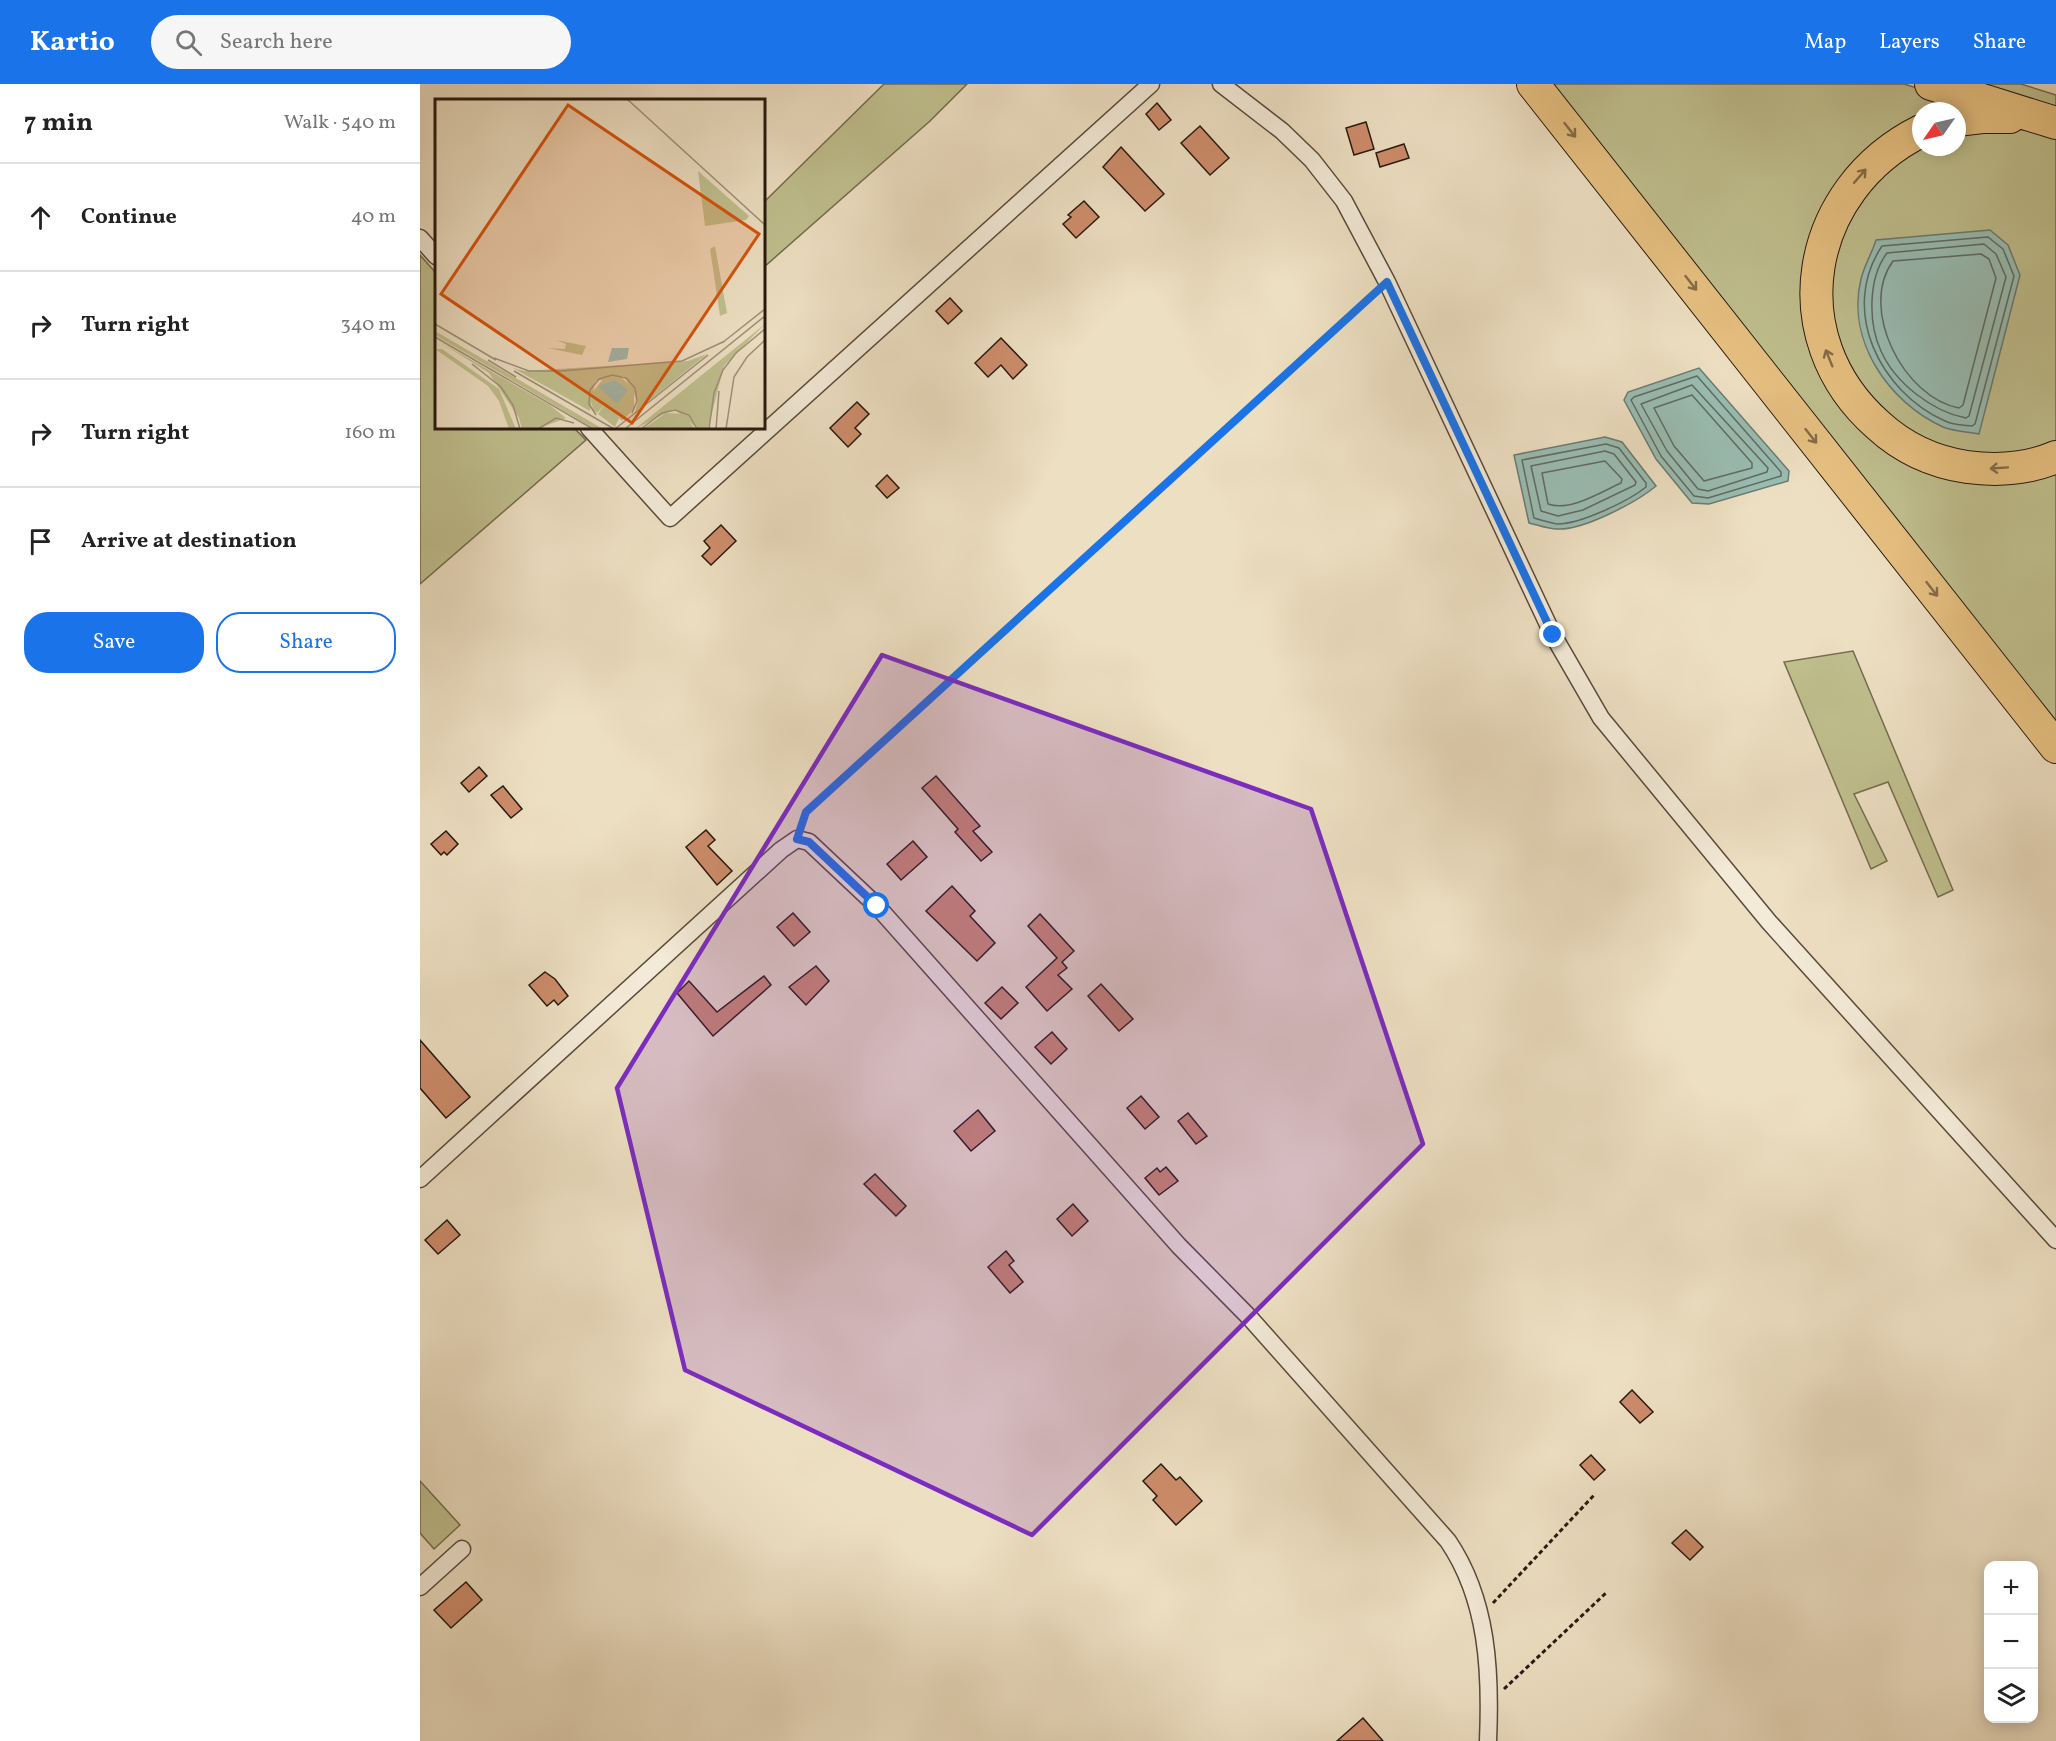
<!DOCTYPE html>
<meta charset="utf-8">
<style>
:root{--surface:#fff;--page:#f6f6f6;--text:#222;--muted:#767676;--line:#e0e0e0;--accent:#1a73e8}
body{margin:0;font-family:Vollkorn,serif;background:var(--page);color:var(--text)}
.controls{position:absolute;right:18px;bottom:18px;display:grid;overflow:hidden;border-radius:12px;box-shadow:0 3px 15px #0003}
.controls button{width:54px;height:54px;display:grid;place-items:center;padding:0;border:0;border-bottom:2px solid var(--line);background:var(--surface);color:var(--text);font:30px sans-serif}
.compass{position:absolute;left:1492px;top:18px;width:54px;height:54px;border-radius:50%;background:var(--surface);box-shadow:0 3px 15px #0003;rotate:236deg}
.stop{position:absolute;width:18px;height:18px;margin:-14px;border:4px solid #1a73e8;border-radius:50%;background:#fff}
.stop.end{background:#1a73e8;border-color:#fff;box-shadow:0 2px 6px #0008}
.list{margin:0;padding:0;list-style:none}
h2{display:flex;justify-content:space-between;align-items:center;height:78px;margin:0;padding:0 24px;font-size:26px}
h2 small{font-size:20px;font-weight:400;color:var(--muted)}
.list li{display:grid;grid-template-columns:39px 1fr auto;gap:18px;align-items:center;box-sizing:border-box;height:108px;padding:0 24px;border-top:2px solid var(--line)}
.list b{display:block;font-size:22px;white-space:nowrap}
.list em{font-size:20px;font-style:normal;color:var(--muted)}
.actions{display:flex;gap:12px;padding:18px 24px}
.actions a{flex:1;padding:14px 0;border:2px solid var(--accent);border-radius:24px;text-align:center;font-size:21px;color:var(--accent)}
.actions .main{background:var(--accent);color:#fff}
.icon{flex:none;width:33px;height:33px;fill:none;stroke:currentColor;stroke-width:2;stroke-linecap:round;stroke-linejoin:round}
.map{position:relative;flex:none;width:1636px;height:1657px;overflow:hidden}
header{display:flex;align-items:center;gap:36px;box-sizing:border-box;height:84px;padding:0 30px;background:var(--accent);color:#fff}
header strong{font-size:28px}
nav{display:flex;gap:33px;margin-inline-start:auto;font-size:21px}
.search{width:420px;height:54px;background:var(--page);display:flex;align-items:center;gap:15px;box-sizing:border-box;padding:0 21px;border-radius:33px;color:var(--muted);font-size:22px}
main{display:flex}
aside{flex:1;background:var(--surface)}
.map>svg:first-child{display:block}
.green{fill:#c0bf8e;stroke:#746c4f;stroke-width:1.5}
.water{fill:#99bdb3;stroke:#6b7b72;stroke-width:1.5}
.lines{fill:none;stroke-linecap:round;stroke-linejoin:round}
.shore{stroke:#606b62;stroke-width:1.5}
.building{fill:#cd8c6b;stroke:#271910;stroke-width:1.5}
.minor-casing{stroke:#584a3c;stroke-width:19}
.motorway-casing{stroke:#271910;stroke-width:34}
.path{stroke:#271910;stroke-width:3;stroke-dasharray:4.5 3;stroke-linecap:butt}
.minor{stroke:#f3ead7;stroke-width:16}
.motorway{stroke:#e6c081;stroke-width:32}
.oneway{stroke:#866c48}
.route{stroke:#1a73e8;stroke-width:8}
.marked{fill:#7b2cbf;fill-opacity:0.2;stroke:#7b2cbf;stroke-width:4.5;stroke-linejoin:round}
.inset-road{fill:none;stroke:#9e907b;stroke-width:1.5}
.view{fill:#d5530c;fill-opacity:0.15;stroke:#d5530c;stroke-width:3}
.inset-edge{fill:none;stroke:#271910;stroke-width:3}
</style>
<header>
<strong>Kartio</strong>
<div class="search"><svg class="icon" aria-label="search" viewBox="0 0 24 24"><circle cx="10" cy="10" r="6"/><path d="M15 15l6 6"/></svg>Search here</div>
<nav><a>Map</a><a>Layers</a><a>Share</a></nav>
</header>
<main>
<aside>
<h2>7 min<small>Walk · 540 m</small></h2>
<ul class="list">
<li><svg class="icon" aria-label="ahead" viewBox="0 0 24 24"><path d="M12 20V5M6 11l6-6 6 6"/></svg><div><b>Continue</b></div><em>40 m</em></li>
<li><svg class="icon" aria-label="right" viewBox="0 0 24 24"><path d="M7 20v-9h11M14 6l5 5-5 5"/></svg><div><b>Turn right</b></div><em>340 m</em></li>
<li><svg class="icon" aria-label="right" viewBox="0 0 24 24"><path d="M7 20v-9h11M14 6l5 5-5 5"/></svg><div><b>Turn right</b></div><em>160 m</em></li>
<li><svg class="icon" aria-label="arrive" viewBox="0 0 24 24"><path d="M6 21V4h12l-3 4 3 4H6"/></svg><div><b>Arrive at destination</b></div></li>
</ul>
<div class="actions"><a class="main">Save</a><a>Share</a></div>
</aside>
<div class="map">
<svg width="1636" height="1657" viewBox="0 0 1636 1657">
<rect width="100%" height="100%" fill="#eddfc2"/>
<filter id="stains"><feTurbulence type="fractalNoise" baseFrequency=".00333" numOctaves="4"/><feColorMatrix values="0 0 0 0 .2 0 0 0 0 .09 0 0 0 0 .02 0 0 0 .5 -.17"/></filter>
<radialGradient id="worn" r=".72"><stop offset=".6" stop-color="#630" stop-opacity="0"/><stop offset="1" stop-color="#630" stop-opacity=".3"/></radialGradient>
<!-- green -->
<g class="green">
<path d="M464,0H547L510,37L344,183V118Z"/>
<path d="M1126,0H1484L1559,23L1537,27H1501V39L1483,46L1389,195L1469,362L1636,382V651Z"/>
<path d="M1538,0H1601L1636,11V31Z"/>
<path d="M1576,43L1612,47L1636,54V362L1563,376L1483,349L1422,279L1406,193L1410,166L1447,97L1501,63H1537V46Z"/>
<path d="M0,171L16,189V344H154L166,356L0,500Z"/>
<path d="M1433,567L1533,806L1518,813L1468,698L1434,710L1467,777L1451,785L1364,578Z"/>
<path d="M0,1397L40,1441L14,1465L0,1449Z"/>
</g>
<!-- water -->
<g class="water">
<path d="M1570,146L1588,161L1600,191L1559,350C1547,348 1533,347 1523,343C1468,318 1426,256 1441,195C1444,182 1452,169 1456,156Z"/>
<path d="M1279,284L1369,387L1368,397L1289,420L1272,419L1236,375L1204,316L1208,308Z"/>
<path d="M1185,353L1202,358L1236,402C1217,418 1162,447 1137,445C1128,445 1118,441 1109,439L1094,371Z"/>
</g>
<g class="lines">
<!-- shore -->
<g class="shore">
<path d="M1568,153L1583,165L1594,192L1555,340L1552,342C1543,341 1533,341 1525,337C1460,308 1419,226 1462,162Z"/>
<path d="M1564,160L1576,170L1586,193L1549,332L1546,334C1513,328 1475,299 1461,267C1448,239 1448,194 1467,169Z"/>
<path d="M1561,170L1569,175L1576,194L1543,321L1539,324C1484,314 1438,225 1473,177Z"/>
<path d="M1277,292L1361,388V392L1288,414L1274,412L1241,372L1211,316L1214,313Z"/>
<path d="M1272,301L1348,384L1347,388L1288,407L1278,405L1247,367L1221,320Z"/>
<path d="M1272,311L1332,379V384L1284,397L1254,362L1234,324Z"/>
<path d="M1186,360L1199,364L1226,399V403C1209,417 1160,440 1138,440C1131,439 1121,436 1114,434L1102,376Z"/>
<path d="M1185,367L1194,370L1216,398L1215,401L1163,426L1138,432L1121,427L1111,382Z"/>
<path d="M1185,377L1202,395L1201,399C1181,408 1150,428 1128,420L1122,389Z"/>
</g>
</g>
<!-- building -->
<g class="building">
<path d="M737,19L751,36L739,46L726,30Z"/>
<path d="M946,38L954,65L934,71L926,44Z"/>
<path d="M780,42L809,74L790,91L761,59Z"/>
<path d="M984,60L989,74L960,83L956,69Z"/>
<path d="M701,63L744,110L725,127L683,83Z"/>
<path d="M664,117L679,133L656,154L643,140L651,133L648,131Z"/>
<path d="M530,214L542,227L528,240L516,227Z"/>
<path d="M581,254L607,281L593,295L581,281L568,293L555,279Z"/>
<path d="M437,318L449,330L435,344L441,350L428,363L410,344Z"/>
<path d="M467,391L479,404L467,414L456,402Z"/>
<path d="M301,441L316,457L291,481L282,472L290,464L284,457Z"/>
<path d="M59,683L67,692L49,708L41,699Z"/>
<path d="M516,692L560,742L553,747L572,768L561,777L535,748L538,745L502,704Z"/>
<path d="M83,702L102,725L91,734L71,711Z"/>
<path d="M286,746L295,756L288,762L312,787L297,801L266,763Z"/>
<path d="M26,747L38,760L27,771L24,768L21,771L11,760Z"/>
<path d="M493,757L507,773L481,796L467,780Z"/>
<path d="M532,802L555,827L550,832L575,859L557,877L506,827Z"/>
<path d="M373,829L390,848L374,862L357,843Z"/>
<path d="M620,830L654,867L642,878L647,884L638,891L652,905L627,927L606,903L637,874L608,842Z"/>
<path d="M396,882L409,897L386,921L369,903Z"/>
<path d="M125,888L135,895L148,912L138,921L134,916L127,922L109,901Z"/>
<path d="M344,892L351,901L293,952L257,909L269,897L297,928Z"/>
<path d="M681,900L713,935L699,947L668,912Z"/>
<path d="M582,903L598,919L581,935L565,919Z"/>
<path d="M632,948L647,965L631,980L615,963Z"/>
<path d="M0,956L50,1013L26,1034L0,1004Z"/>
<path d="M721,1012L739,1033L725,1045L707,1024Z"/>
<path d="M558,1026L575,1047L551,1067L534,1047Z"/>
<path d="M768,1029L787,1052L776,1060L758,1037Z"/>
<path d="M746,1083L758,1097L739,1111L725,1094L737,1084L740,1088Z"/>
<path d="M455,1090L486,1122L476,1132L444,1100Z"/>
<path d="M653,1120L668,1137L652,1152L637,1135Z"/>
<path d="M27,1136L40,1151L18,1170L5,1156Z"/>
<path d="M586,1167L594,1177L589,1181L603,1198L590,1209L568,1183Z"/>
<path d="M1212,1306L1233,1328L1220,1339L1200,1318Z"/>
<path d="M1171,1371L1185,1386L1174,1396L1160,1381Z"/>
<path d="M741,1380L756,1396L760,1393L782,1417L756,1441L733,1416L737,1412L723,1397Z"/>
<path d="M1266,1446L1283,1463L1270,1476L1252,1459Z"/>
<path d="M46,1498L62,1516L31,1544L14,1526Z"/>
<path d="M943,1634L963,1657H917Z"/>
</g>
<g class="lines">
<!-- minor casing -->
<g class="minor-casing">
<g id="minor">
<path d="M801,0L862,47L892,76L924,117L967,198L1133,551L1181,634L1349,838L1636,1156"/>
<path d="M0,154L16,172"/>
<path d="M169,344L250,434L731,0"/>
<path d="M0,1095L361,766L377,755L389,758L457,822L759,1162L830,1234L1028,1457C1068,1516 1071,1588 1068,1657"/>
<path d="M0,1503L42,1465"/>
</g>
</g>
<!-- motorway casing -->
<g class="motorway-casing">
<g id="motorway">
<path d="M1113,0L1636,663"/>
<path d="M1511,0L1636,39"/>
<path d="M1537,36L1562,33H1590"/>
<path d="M1501,47C1385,105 1358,253 1458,341C1483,364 1513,378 1547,383C1577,387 1608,385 1636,373"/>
</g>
</g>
<!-- path -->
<g class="path">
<path d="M382,740L386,728L955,210"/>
<path d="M1073,1519L1175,1410"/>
<path d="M1084,1605L1187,1508"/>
</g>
<!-- minor -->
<use href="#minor" class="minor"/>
<!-- motorway -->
<use href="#motorway" class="motorway"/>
</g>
<!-- one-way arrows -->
<defs><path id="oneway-shaft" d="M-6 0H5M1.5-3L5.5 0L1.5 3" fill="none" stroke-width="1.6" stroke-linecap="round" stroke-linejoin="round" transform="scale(1.5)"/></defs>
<g class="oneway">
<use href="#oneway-shaft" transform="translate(1150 46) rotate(52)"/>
<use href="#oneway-shaft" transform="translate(1440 92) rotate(-49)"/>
<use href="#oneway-shaft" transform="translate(1271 199) rotate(52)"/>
<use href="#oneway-shaft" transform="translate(1409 274) rotate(-112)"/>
<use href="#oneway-shaft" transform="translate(1391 352) rotate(52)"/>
<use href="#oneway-shaft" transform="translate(1579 384) rotate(176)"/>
<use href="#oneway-shaft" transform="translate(1512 505) rotate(52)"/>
</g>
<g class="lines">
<!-- route -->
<path class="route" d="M457,822L389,758L377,755L386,728L967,198L1133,551"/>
</g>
<!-- marked area -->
<path class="marked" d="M462,571L891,725L1003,1060L612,1451L265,1286L197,1004Z"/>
<!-- overview -->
<g transform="translate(15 15)">
<rect width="330" height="330" fill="#eddfc2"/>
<path d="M263,72L314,117L311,121L270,127ZM280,147L292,214L285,217L275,150ZM330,225L289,267L273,330H263L239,310L200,330ZM0,232L168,330H160L0,236ZM121,241L151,247L147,256L112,249L130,250L131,245ZM5,243L116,307L131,319L102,330H87L84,319L54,274ZM0,250H7L64,290L81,330H74L64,302L53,287ZM272,255L200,313L203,302L189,277L160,282L155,312L78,269L89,272L253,262ZM186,278L199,290V310L187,322L184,319L180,328L163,315L169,306L162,314L158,311L155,296L169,279ZM231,314L248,315L260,330H208Z" fill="#c0bf8e"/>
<path d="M177,249H194L192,260L173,263ZM180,281L193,291L182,305L163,287Z" fill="#99bdb3"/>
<path class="inset-road" d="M192,0L330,126M0,225L61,261M0,238L158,330M287,244L330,210M59,259L94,272H126L247,262L290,242M53,261L81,278M37,265L66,288L78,306L85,330M79,272L179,330M161,316L154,305L155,291L164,280L177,276L191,279L200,289L202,302L197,314M103,330L121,319L139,324M180,330L273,256M190,330L330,217M206,330L227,314L240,311L254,316L262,330M274,330L279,294L288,271L301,254L330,230M281,330L284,292M291,330L299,278L312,258L330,241"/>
<path class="view" d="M133,6L324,135L197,324L6,195Z"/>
<rect width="330" height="330" class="inset-edge"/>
</g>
<rect width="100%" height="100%" filter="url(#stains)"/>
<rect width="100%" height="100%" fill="url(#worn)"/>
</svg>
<div class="controls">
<button>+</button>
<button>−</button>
<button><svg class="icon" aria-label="layers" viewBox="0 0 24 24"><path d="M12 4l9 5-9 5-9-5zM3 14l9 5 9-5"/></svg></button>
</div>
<svg class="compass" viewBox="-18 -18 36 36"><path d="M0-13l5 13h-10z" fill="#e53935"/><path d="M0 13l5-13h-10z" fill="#767676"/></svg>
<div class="stop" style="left:457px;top:822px"></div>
<div class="stop end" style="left:1133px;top:551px"></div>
</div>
</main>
